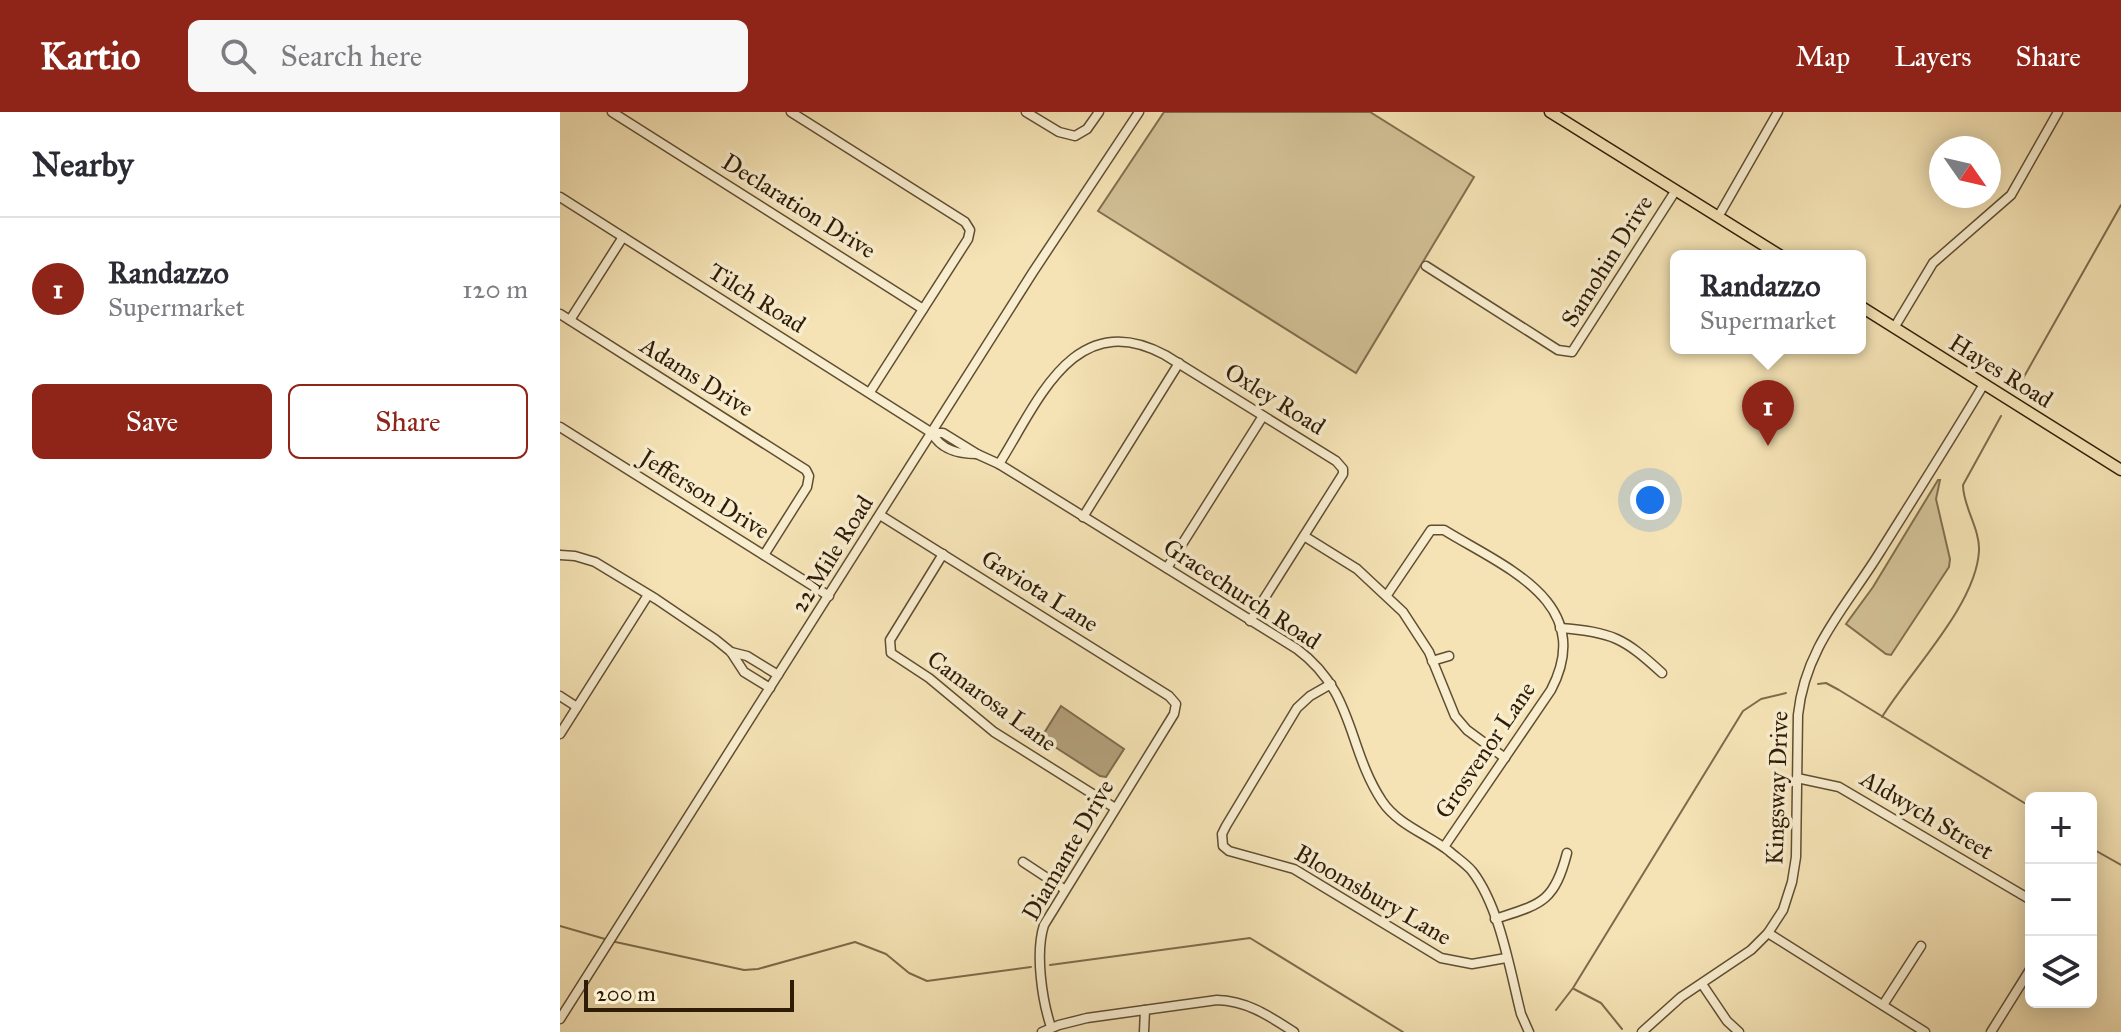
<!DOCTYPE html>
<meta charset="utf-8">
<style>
:root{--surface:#fff;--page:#f7f7f7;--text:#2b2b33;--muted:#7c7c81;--line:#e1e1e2;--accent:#8f2418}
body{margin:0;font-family:"IM FELL Great Primer",serif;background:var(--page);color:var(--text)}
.controls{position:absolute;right:24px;bottom:24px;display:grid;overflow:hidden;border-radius:12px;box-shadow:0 4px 20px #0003}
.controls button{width:72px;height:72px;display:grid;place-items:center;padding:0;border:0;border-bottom:2px solid var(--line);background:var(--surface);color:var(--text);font:40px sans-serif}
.compass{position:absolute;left:1369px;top:24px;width:72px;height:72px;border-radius:50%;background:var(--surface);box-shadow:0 4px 20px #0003;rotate:124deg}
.scale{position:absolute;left:24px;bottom:20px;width:210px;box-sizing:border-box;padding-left:8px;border:4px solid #2f1c07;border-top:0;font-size:22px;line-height:28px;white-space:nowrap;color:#2f1c07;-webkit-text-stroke:6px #f8edcf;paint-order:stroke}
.you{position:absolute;left:1090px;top:388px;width:28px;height:28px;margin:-20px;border:6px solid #fff;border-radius:50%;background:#1a73e8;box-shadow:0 0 0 12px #1a73e833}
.badge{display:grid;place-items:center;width:52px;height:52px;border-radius:50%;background:var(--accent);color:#fff;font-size:26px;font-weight:700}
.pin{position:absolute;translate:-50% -66px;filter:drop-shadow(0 2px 4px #0008)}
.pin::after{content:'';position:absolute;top:42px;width:28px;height:24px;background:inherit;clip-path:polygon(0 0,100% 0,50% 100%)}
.popup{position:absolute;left:1110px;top:138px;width:196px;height:104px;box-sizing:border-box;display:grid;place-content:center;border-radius:12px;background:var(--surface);filter:drop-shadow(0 2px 6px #0005);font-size:26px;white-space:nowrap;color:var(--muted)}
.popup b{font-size:30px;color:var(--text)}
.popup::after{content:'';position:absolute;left:50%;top:100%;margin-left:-16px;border:16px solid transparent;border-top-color:var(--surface)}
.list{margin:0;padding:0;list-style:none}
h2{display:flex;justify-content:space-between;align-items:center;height:104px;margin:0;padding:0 32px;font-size:34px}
h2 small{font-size:26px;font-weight:400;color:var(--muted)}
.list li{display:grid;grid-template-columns:52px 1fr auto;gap:24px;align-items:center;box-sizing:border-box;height:144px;padding:0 32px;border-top:2px solid var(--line)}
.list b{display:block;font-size:30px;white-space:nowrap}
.list p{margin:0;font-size:26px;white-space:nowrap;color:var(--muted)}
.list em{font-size:26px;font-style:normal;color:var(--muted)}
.actions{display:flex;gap:16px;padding:24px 32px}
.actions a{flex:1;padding:18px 0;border:2px solid var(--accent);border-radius:12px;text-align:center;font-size:28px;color:var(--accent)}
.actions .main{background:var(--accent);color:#fff}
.icon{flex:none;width:44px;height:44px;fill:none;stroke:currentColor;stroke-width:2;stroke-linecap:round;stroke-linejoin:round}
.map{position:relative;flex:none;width:1561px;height:920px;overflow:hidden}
header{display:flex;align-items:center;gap:48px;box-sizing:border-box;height:112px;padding:0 40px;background:var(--accent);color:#fff}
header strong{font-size:38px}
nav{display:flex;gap:44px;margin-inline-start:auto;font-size:28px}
.search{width:560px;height:72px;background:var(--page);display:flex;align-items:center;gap:20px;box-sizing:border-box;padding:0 28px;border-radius:12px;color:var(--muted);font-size:30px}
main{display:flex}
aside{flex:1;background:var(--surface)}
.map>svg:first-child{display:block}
.green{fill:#d3c197;stroke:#816e4f;stroke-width:2}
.water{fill:#b29f7a;stroke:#7e6b4c;stroke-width:2}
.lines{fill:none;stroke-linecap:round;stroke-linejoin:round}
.stream{stroke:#7e6b4c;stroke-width:2}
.minor-casing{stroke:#604e32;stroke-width:11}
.major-casing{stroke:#2f1c07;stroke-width:13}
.minor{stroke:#f8edcf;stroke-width:8}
.major{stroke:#f5e3b5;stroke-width:10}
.labels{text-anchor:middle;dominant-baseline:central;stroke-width:7;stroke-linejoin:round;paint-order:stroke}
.street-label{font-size:24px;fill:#2f1c07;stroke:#f8edcf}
</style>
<header>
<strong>Kartio</strong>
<div class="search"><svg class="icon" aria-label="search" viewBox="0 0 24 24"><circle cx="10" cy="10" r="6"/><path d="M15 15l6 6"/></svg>Search here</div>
<nav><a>Map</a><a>Layers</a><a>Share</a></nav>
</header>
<main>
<aside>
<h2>Nearby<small></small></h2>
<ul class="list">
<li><span class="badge">1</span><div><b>Randazzo</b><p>Supermarket</p></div><em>120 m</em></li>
</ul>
<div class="actions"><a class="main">Save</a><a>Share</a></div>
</aside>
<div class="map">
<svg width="1561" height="920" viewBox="0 0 1561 920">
<rect width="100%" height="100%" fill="#f5e3b5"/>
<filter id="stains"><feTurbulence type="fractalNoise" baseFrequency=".0025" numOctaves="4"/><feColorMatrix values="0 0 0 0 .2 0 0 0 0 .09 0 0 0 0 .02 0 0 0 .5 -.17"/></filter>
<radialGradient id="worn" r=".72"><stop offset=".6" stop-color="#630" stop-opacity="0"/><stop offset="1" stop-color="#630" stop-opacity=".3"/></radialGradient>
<!-- green -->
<g class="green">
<path d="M604,0H810L914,65L796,261L538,99Z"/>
<path d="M1378,368H1380L1376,387L1390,447L1389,455L1331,543L1326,542L1286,512L1313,475Z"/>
</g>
<!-- water -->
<path class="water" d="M501,594L564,637L546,665L540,664L481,626Z"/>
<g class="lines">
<!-- stream -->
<g class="stream">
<path d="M1461,270L1561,93"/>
<path d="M1258,572L1266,571L1279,578L1471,695"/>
<path d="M1322,605C1351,558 1416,493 1419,439C1420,416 1403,395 1403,373L1441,304"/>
<path d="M1531,736L1561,753"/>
<path d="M0,814L45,827"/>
<path d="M51,829L184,858L198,857L295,830L326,842L349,861L367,869L471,855"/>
<path d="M490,853L690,826L843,920"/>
<path d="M1014,877L1041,891L1062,917"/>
<path d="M996,898L1013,876L1183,599L1201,587L1226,581"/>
</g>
<!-- minor casing -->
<g class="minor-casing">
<g id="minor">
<path d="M52,0L363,197"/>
<path d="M231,0L405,110L410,118L408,127L310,280"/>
<path d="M466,0L499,20L515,24L527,17L539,0"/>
<path d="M0,85L372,321C381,338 398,342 417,342"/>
<path d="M1158,105L1218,0"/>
<path d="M866,154L998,238L1012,240L1116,78"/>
<path d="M0,202L246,358L249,364L247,375L204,443"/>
<path d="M10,208L63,125"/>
<path d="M1334,216L1373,151L1451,83L1498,0"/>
<path d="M0,315L269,484"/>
<path d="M372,321H383L417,342L439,352L737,537C795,580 787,636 822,689C838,713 867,722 889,739C897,746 906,752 912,759C940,795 950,859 961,902L969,920"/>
<path d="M439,352C478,290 514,194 605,243L776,349L783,357V362L690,509"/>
<path d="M320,403L609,584L616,592L614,602L484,813C475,841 482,888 491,915"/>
<path d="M523,405L619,251"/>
<path d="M744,424L797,457L843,500L869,540L895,604L907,618L945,646"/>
<path d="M383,442L330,528L331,541L369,566L434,620L555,696"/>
<path d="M0,443L15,444L35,450L96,487L155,527L171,540L184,560L210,576"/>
<path d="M607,456L703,304"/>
<path d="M827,483L871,418H884C944,455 1037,490 991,578L884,735"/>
<path d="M1000,516C1052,520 1064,526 1102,561"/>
<path d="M171,540L187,544L218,563"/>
<path d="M872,549L889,544"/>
<path d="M771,572L750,584L737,596L666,714L662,722L663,734L669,739L734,757L881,846L912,852L946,846"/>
<path d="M0,584L17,595"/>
<path d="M0,622L88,483"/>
<path d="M1237,666L1279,675L1471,788"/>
<path d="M463,750L504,777"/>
<path d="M935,807C981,792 994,791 1007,741"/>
<path d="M1208,821L1365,920"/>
<path d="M1142,872L1167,909L1179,920"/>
<path d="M1323,893L1361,834"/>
<path d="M0,907L473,160L579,0"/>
<path d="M482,920L499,913L527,906L657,888C688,889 709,904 734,920"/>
<path d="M584,920L585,898"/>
<path d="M1082,920L1121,885L1191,838L1208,821L1223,798L1232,770L1236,745L1238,603C1245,536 1286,495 1320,440C1355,384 1390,329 1424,272"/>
<path d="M1431,920L1471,856"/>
</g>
</g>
<!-- major casing -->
<g class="major-casing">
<g id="major">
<path d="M990,0L1221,144"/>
<path d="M1300,194L1561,358"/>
</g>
</g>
<!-- minor -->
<use href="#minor" class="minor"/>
<!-- major -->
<use href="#major" class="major"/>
</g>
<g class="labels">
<!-- street labels -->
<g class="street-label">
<text transform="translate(239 94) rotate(32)">Declaration Drive</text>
<text transform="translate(1047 149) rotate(-58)">Samohin Drive</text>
<text transform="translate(197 186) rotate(32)">Tilch Road</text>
<text transform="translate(1441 259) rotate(32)">Hayes Road</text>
<text transform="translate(137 265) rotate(32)">Adams Drive</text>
<text transform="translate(715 287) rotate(32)">Oxley Road</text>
<text transform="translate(145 382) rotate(32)">Jefferson Drive</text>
<text transform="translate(272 442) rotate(-58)">22 Mile Road</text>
<text transform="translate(480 479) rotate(32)">Gaviota Lane</text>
<text transform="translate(682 482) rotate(33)">Gracechurch Road</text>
<text transform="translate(432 589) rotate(36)">Camarosa Lane</text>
<text transform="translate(925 638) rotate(-56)">Grosvenor Lane</text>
<text transform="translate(1217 676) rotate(-88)">Kingsway Drive</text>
<text transform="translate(1367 703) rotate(31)">Aldwych Street</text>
<text transform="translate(508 738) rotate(-60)">Diamante Drive</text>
<text transform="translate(813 783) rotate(30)">Bloomsbury Lane</text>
</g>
</g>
<rect width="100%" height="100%" filter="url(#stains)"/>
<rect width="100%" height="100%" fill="url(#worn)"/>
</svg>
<div class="controls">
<button>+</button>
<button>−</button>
<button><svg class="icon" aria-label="layers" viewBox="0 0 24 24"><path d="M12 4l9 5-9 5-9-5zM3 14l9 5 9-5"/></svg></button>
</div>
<svg class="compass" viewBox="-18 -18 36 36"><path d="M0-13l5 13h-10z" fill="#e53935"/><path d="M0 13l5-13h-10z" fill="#7c7c81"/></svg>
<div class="scale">200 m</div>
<div class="you"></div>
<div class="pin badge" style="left:1208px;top:334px">1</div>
<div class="popup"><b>Randazzo</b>Supermarket</div>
</div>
</main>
